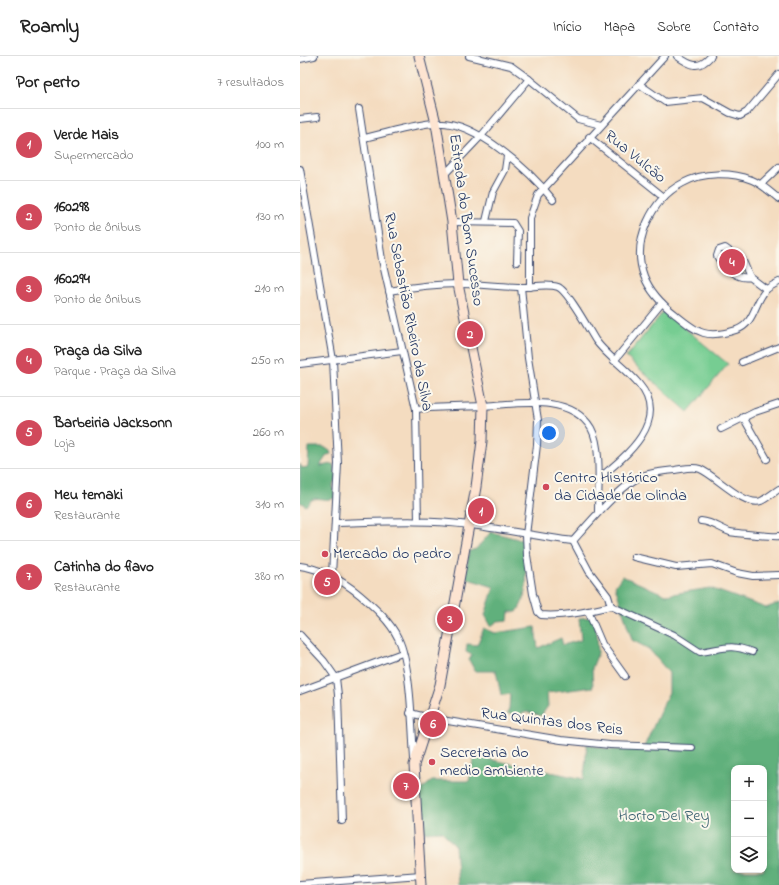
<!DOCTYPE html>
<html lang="pt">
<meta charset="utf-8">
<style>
:root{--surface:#fff;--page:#f6f6f6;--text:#222;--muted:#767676;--line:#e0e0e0;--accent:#d1495b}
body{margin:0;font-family:"Indie Flower",sans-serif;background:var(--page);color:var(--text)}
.controls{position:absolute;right:12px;bottom:12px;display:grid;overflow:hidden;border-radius:8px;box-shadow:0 2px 6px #0003}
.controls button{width:36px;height:36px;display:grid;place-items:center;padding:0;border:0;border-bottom:1px solid var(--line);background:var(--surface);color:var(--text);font:20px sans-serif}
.you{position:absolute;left:249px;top:377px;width:14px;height:14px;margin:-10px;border:3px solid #fff;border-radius:50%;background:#1a73e8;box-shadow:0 0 0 6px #1a73e833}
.badge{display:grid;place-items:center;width:26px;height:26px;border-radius:50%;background:var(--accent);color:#fff;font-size:13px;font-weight:700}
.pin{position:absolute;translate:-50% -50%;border:2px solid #fff;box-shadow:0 1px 4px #0006}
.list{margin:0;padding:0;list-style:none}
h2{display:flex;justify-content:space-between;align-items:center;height:52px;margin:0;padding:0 16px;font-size:17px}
h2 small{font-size:13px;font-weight:400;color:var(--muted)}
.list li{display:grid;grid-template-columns:26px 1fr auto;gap:12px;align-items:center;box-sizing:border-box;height:72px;padding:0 16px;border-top:1px solid var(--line)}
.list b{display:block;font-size:15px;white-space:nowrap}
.list p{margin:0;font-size:13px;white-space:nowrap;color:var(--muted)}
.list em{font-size:13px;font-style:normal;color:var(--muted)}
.icon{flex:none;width:22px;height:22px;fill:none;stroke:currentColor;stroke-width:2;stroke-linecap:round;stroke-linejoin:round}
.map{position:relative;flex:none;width:479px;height:829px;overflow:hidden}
header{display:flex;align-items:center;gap:24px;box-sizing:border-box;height:56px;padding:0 20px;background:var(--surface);border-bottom:1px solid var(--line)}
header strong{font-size:19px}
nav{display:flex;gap:22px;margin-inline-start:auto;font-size:14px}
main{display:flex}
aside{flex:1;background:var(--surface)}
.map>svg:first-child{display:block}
.green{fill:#76cd92;stroke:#487e78}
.forest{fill:#60b07c;stroke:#3e706d;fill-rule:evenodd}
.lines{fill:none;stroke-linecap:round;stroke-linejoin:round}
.street-casing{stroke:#3c496d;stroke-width:8}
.secondary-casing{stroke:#3c496d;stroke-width:11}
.street{stroke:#fff;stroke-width:6}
.secondary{stroke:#fde4d1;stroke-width:9}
.poi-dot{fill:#d1495b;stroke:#fbf7ec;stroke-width:1.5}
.labels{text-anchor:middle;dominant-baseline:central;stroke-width:4;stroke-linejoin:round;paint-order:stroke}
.street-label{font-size:16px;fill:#1b2f5e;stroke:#fbf7ec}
.poi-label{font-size:16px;fill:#1b2f5e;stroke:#fbf7ec;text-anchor:start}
.park-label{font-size:16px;fill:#365e6e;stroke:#fbf7ec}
</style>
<header>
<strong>Roamly</strong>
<nav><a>Início</a><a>Mapa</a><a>Sobre</a><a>Contato</a></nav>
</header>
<main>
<aside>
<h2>Por perto<small>7 resultados</small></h2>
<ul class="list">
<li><span class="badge">1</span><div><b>Verde Mais</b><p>Supermercado</p></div><em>100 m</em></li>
<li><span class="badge">2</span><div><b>160298</b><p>Ponto de ônibus</p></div><em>130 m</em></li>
<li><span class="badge">3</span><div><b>160294</b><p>Ponto de ônibus</p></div><em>210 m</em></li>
<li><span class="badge">4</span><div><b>Praça da Silva</b><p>Parque · Praça da Silva</p></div><em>250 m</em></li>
<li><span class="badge">5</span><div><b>Barbeiria Jacksonn</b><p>Loja</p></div><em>260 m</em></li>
<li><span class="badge">6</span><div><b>Meu temaki</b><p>Restaurante</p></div><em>310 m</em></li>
<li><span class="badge">7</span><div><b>Catinha do flavo</b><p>Restaurante</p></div><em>380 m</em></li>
</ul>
</aside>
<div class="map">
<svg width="479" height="829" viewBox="0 0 479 829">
<rect width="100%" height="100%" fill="#fbf7ec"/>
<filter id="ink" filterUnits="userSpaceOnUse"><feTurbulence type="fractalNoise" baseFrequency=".025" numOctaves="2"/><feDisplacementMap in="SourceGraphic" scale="8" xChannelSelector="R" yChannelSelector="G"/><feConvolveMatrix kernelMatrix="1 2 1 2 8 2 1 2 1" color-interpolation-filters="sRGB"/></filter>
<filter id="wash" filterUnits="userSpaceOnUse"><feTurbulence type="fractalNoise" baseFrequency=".012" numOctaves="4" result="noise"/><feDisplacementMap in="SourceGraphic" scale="16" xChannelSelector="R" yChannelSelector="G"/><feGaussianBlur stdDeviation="0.9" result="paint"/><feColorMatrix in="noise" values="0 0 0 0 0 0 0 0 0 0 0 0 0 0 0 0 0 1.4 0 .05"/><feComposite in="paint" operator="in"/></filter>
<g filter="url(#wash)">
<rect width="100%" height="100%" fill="#f4dcc0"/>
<!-- green -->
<g class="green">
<path d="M425,193L446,212L443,218L439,219L419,201V197Z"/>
<path d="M364,255L428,308L388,356L326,301Z"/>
</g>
<!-- forest -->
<g class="forest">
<path d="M9,391H24L30,395L31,398L27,399L20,410L33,408L37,420L33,429L35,442C23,447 15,436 6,450L0,446V408L2,412L8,411Z"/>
<path d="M191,476L222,484C225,508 232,534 217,556H209L208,564L198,565L191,570L185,559L194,531L165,522L169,495L176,493Z"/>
<path d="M322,520L366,539L410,532L466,552L479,547V829H158L155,790L142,775L121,776L118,736L132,725H169L174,700L284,723L287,688L311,694L343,693L369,636V617L349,593L332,584L315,530ZM434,712H464V814H434Z"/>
<path d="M294,561L297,577L298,597L292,612L293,631L247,637L248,650L241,660L228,656L220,658L218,664L214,659L207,657L209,653L210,638L201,639L196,615H175L169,604L172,599L166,596L167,588L177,589L184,572L195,577L235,571L238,592L261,582L263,589L281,584L279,562Z"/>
</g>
</g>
<g filter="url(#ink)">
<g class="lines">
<!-- street casing -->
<g class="street-casing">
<g id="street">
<path d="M169,0L211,10L229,23L278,63L301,69"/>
<path d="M377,0C391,10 399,14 411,0"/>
<path d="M0,3L14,0"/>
<path d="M339,28L365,46L403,42L430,57L440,60L447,56L479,18"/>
<path d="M59,53L82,204L116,353L118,465"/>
<path d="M0,63L17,61"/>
<path d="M289,81L364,141"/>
<path d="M64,82C87,77 113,68 136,67C175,64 230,115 253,144"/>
<path d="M0,113L33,304L38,408L32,519"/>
<path d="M144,119L182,79L229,23"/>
<path d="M461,128L479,111"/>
<path d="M479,143C470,136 462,128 452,124C431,116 403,116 383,127C352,143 331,185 344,220C350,236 363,249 376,259C399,278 407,283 436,274C455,268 454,246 466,234C470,230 475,228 479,226"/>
<path d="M186,165L193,136L205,114L207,100"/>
<path d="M152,166L213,167L218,175L217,206"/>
<path d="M450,221C437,224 423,211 417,200L419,194L425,192L443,205L450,221L466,233"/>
<path d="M221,231L228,302L238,364L237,389L226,479L227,499L233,538L238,556L241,559C264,561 289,555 311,550"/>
<path d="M230,231V162L238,139L365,0"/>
<path d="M89,235C112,231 136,228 159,228C180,228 201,231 222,231C233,231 248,227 258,231C268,235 289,274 296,285C308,301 326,312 339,328C371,365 325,401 298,423"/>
<path d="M314,305L362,247"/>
<path d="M442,306L479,291"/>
<path d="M0,308L102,295"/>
<path d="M116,353C138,351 161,351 183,350C216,348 270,337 291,372C302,391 298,433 298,456"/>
<path d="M443,361L467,403"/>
<path d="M421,373L455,356L479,348"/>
<path d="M401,465C413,466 419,472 430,476C434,477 475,481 479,480"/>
<path d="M36,467C80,466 126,463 170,469C204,473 238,481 273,485"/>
<path d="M273,485C288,468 322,428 342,420C353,416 364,415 375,414C383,413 392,410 400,413C415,419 444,451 461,445C467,442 473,437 479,433"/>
<path d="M273,485L289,515L308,540L311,550"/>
<path d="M334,501L376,511L412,508L437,517L453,520L479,519"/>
<path d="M0,510C23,513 42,524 60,539C74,551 90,565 98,582C111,607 112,674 114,703"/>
<path d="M311,550L374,579L400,596C424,593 428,587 452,596"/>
<path d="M288,555L302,588L325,620"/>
<path d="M0,579L24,605L36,622L38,639L42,765"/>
<path d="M0,635L102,597"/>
<path d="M110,657L130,662L261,684L310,689L392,692"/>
<path d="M0,828L121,819"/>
</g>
</g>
<!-- secondary casing -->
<g class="secondary-casing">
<path id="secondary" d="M119,0L136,67L152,166L158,228L183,350L182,385L176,431L140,629L114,709L121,829"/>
</g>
<!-- street -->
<use href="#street" class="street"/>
<!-- secondary -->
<use href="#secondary" class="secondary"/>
</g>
</g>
<!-- markers -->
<g class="poi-dot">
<circle cx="246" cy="431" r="4"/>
<circle cx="25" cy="498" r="4"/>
<circle cx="132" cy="706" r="4"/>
</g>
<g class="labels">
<!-- street labels -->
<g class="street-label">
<text transform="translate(335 101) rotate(39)">Rua Vulcão</text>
<text transform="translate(166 164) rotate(82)">Estrada do Bom Sucesso</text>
<text transform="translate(108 256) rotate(79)">Rua Sebastião Ribeiro da Silva</text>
<text transform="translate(252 666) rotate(7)">Rua Quintas dos Reis</text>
</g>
<!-- poi labels -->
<g class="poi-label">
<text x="254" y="422">Centro Histórico<tspan x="254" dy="18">da Cidade de Olinda</tspan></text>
<text x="33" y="498">Mercado do pedro</text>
<text x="140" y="697">Secretaria do<tspan x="140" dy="18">medio ambiente</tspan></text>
</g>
<!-- park labels -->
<g class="park-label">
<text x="364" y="760">Horto Del Rey</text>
</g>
</g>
</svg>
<div class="controls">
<button>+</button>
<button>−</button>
<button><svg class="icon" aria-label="layers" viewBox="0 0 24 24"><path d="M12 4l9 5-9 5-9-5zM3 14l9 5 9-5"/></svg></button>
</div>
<div class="you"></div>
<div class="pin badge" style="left:181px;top:455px">1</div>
<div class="pin badge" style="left:170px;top:278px">2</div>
<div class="pin badge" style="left:150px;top:563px">3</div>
<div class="pin badge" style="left:432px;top:206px">4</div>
<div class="pin badge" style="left:27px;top:526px">5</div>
<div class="pin badge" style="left:133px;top:668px">6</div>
<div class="pin badge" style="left:106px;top:730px">7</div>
</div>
</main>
